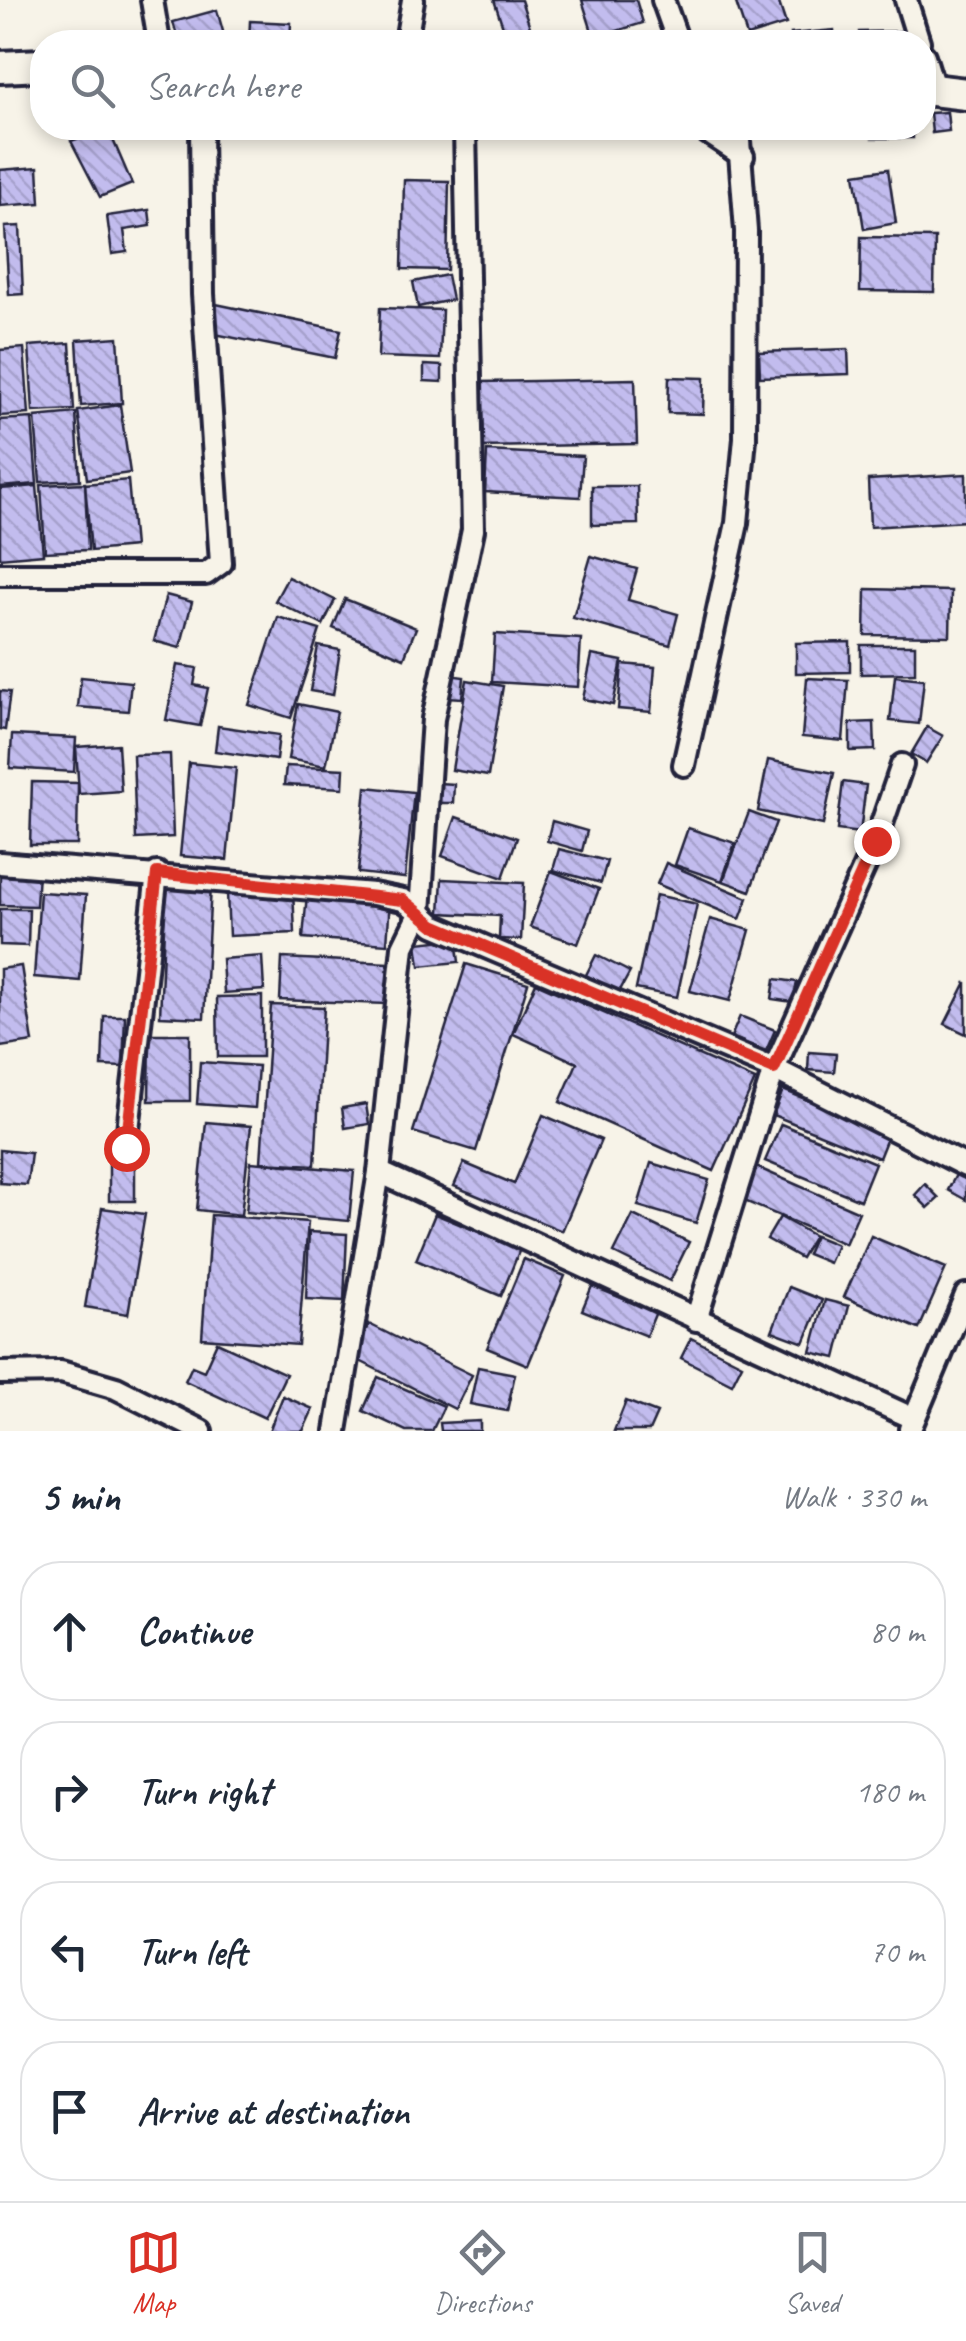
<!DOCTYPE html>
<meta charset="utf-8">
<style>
:root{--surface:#fff;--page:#f6f6f7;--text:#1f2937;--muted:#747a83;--line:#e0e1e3;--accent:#d93025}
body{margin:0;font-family:Caveat,sans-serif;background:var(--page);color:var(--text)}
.stop{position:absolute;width:30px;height:30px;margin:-22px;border:8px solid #d93025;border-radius:50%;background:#fff}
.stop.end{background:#d93025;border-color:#fff;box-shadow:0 2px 10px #0008}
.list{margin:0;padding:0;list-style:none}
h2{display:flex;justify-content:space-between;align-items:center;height:130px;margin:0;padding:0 40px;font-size:42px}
h2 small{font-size:32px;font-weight:400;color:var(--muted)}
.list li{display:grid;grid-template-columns:65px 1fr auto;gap:30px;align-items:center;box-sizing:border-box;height:140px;margin:0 20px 20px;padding:0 20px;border:2px solid var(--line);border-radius:40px}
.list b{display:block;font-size:38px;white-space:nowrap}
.list em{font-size:32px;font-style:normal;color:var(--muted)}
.icon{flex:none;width:55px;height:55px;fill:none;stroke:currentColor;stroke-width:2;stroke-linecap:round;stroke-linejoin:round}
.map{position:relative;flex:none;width:966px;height:1431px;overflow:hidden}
.search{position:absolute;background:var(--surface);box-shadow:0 5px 15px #0003;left:30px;right:30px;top:30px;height:110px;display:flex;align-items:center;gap:25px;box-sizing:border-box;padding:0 35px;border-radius:40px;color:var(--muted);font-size:38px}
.sheet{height:770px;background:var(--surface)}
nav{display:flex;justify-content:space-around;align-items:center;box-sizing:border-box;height:140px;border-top:2px solid var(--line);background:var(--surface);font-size:28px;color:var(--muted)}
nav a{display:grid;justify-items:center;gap:5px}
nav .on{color:var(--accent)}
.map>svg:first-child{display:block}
.building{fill:url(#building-back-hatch);stroke:#22223b;stroke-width:2.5}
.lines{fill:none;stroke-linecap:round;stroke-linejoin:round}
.street-casing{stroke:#22223b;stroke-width:28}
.secondary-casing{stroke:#22223b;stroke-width:38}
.street{stroke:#f7f3e8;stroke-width:20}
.secondary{stroke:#f7f3e8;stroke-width:30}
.route{stroke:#d93025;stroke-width:12}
</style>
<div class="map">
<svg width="966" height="1431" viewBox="0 0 966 1431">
<defs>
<pattern id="building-back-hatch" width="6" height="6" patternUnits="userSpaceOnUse" patternTransform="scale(2.5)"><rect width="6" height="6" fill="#c2bcee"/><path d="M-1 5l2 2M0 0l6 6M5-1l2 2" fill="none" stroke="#a6a1cd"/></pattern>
</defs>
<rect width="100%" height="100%" fill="#f7f3e8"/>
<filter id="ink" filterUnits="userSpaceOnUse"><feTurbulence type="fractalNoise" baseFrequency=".01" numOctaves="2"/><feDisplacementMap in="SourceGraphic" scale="20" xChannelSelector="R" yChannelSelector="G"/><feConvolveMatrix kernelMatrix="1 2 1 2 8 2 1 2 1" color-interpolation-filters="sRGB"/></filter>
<g filter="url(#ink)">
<!-- building -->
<g class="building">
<path d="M494,0H521L535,42H508Z"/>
<path d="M582,0H636L643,23L594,38Z"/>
<path d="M735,0H778L786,24L747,36Z"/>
<path d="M217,10L224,35L179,42L173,22Z"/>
<path d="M250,21L291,23L290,42H249Z"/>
<path d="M834,30L835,42H792L791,34Z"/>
<path d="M904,31V42H859V32Z"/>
<path d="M947,112L949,131L932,133L930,113Z"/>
<path d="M108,128L132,184L100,197L71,141Z"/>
<rect x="872" y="128" width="41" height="10"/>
<path d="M38,167L40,203L0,206V170Z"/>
<path d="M888,169L896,223L864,229L855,174Z"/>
<path d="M404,180L449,181L447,270L402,269Z"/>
<path d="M149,210L151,226L124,230L127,252L112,254L107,216Z"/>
<path d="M20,226L23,294L9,295L5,227Z"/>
<path d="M861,237L935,238L934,292L860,291Z"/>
<path d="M447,275L452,300L418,307L413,282Z"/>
<path d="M216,304L341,330L335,358L210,333Z"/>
<path d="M380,308L442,310L440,359L378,357Z"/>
<path d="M118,337L122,403L81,406L77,340Z"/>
<path d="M70,343L74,410L33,412L29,346Z"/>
<path d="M24,348L29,414L0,416V350Z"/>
<path d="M848,349L849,374L760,377L759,352Z"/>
<path d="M424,365L442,366V382L424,381Z"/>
<path d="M669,377L704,378L703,414L668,413Z"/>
<path d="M635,379L637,444L479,447L480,382Z"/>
<path d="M120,405L130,473L87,479L78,411Z"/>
<path d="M76,413L80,480L40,482L35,417Z"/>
<path d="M32,418L37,484L0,487V420Z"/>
<path d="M487,451L583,456L580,497L485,492Z"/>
<path d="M966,474V521L870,527L868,480Z"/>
<path d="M128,480L134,547L91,551L85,484Z"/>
<path d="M85,483L88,550L45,552L41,485Z"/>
<path d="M37,486L43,554L0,558V489Z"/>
<path d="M592,486H637L638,524L592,525Z"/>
<path d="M591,556L637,569L628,600L678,614L670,645L573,618Z"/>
<path d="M288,577L335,600L323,625L275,601Z"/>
<path d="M866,589L951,591L950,636L865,635Z"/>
<path d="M166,595L192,602L180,648L154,641Z"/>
<path d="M345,599L416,628L404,658L333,628Z"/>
<path d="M278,617L320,630L291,718L249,705Z"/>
<path d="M495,634L581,639L578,687L492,682Z"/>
<path d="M850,642V672L796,673V643Z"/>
<path d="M861,645H915V673L861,674Z"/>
<path d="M318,646L340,650L333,695L310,691Z"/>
<path d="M592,655L622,661L613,705L583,699Z"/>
<path d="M622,664L655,667L651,712L618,709Z"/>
<path d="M177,665L197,668L194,685L208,688L200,726L166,720Z"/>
<path d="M449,675L464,677L462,698L447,697Z"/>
<path d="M895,676L924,679L919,724L890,721Z"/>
<path d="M81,677L131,682L128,711L78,707Z"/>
<path d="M807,678L848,680L843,741L802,737Z"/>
<path d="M467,680L503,686L488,776L452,770Z"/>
<path d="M0,691L10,692L5,730L0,729Z"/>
<path d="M298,704L337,712L326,766L288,759Z"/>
<path d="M874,722L875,750L850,751V723Z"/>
<path d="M218,726L279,735L276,760L215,751Z"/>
<path d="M927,727L943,736L926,763L911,754Z"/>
<path d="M12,735L76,738L74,772L10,768Z"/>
<path d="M118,744L121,791L79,794L76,747Z"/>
<path d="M170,754L173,837L136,839L133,755Z"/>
<path d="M768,760L834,773L823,825L758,811Z"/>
<path d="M189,763L236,768L227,860L180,856Z"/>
<path d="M286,766L344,769L343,788L284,785Z"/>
<path d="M32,782L78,783L77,845H30Z"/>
<path d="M843,782L866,785L860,833L837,830Z"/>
<path d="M438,783L454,784L453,803H438Z"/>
<path d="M366,787L414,792L405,878L358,873Z"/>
<path d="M749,812L776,822L750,891L723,881Z"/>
<path d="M456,817L517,838L503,878L442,856Z"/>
<path d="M552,821L587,831L582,851L547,841Z"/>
<path d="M688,828L735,843L722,881L675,865Z"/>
<path d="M559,849L607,861L601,883L553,870Z"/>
<path d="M666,863L748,898L740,919L657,884Z"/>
<path d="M0,870L38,872L36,906L0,905Z"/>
<path d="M551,871L599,889L578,944L530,927Z"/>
<path d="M442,879L524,883L521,940L499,939L500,916L440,913Z"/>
<path d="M166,884L211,886L204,1018L160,1016Z"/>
<path d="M293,890L295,933L229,936L227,893Z"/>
<path d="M40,892L86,895L80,981L34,977Z"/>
<path d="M307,894L390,900L387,944L303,938Z"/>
<path d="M656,895L697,904L677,997L636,989Z"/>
<path d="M0,909H29L28,946L0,945Z"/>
<path d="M710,919L750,930L730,1001L690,991Z"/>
<path d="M456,939L459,962L420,966L417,943Z"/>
<path d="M596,955L630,972L619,992L586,975Z"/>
<path d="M262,956L264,990L224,993L222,959Z"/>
<path d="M282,958L388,963L386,1004L280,1000Z"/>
<path d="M466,964L528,983L476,1151L413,1132Z"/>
<path d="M21,966L33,1042L0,1047V969Z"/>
<path d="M775,979L797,982L793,1002L772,999Z"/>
<path d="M966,982V1034L945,1024Z"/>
<path d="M536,983L755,1080L714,1171L560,1102L577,1063L513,1034Z"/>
<path d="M262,996V1057H218L217,997Z"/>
<path d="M271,1005L324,1007L315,1165L261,1162Z"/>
<path d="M104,1016H125L123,1067L102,1066Z"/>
<path d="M740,1016L775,1030L766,1051L731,1037Z"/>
<path d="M150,1034H190V1101H149Z"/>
<path d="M809,1052L836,1054L834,1072L808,1070Z"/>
<path d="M200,1062L258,1066L255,1108L197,1104Z"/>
<path d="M783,1090L889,1133L879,1158L773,1115Z"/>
<path d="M366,1104L369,1124L345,1128L342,1108Z"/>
<path d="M543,1115L601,1140L562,1231L454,1186L464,1163L514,1184Z"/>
<path d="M206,1122L251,1126L241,1215L197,1210Z"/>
<path d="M781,1124L875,1163L860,1200L765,1161Z"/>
<path d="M0,1150L31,1153L27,1185L0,1183Z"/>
<path d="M251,1162L354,1171L349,1221L246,1212Z"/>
<rect x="109" y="1163" width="26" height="38"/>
<path d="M651,1163L709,1180L696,1223L638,1206Z"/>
<path d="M754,1166L859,1212L845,1244L740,1199Z"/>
<path d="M958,1171L966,1176V1200L948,1190Z"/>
<path d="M925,1184L939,1198L928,1208L915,1195Z"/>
<path d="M102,1208L145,1214L128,1314L85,1307Z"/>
<path d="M435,1214L520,1249L501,1296L416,1260Z"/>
<path d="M211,1215L308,1222L298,1345L202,1338Z"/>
<path d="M633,1215L689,1242L670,1281L614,1253Z"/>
<path d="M780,1217L814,1236L801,1258L767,1239Z"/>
<path d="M309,1232L347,1234L344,1301L306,1299Z"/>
<path d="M815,1236L837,1245L829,1263L807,1254Z"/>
<path d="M871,1236L946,1268L919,1329L844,1297Z"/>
<path d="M524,1259L565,1276L528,1365L487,1348Z"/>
<path d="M592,1286L656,1312L646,1336L582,1310Z"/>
<path d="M789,1287L822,1300L804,1343L772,1331Z"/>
<path d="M825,1300L849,1306L836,1358L811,1352Z"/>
<path d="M369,1324L472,1375L455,1409L352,1357Z"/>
<path d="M691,1338L742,1364L732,1384L681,1358Z"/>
<path d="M217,1342L286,1374L265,1418L185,1381L192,1366L204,1371Z"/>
<path d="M478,1367L515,1374L507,1411L470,1404Z"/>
<path d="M378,1377L444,1406L432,1431H406L363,1411Z"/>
<path d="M283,1396L313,1409L303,1431H269Z"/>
<path d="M626,1401L657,1413L649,1431H614Z"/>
<path d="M480,1421V1431H441L440,1423Z"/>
</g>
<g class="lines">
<!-- street casing -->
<g class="street-casing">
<g id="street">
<path d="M152,0L159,42"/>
<path d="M663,0L678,42"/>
<path d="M906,0L919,42"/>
<path d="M406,42L413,0"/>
<path d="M924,56L934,88"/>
<path d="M701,128L743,156"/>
<path d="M0,574H206L221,563L203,294L201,128"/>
<path d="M684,765L737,523L745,438L746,231L738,128"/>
<path d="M0,863L373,894L403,900L420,912L433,719L473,530L465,128"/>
<path d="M126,1148L157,873"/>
<path d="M379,1172L912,1418"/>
<path d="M696,1320L774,1069L876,841L902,765"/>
<path d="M0,1373L61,1372L116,1388L201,1431"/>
<path d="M910,1429L966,1295"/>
<path d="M336,1431L379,1172L403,947L420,912L434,925L774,1069L966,1166"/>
</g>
</g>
<!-- secondary casing -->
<g class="secondary-casing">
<g id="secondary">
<path d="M0,67L42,65"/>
<path d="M924,89L966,94"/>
</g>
</g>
<!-- street -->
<use href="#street" class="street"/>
<!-- secondary -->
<use href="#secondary" class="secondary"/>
</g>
</g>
<g class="lines" filter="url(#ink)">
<!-- route -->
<path class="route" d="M126,1148L157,873L403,900L434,925L774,1069L876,841"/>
</g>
</svg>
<div class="stop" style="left:126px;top:1148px"></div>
<div class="stop end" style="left:876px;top:841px"></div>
<div class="search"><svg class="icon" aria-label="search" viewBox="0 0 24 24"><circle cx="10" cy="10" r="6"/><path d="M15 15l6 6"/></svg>Search here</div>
</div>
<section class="sheet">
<h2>5 min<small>Walk · 330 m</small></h2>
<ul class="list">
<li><svg class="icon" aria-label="ahead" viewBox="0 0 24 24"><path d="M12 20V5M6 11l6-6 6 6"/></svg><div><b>Continue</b></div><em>80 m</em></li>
<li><svg class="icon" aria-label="right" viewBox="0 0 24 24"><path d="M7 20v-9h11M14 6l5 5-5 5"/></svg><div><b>Turn right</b></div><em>180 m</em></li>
<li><svg class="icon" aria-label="left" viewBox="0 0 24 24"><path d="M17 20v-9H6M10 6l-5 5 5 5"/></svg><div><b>Turn left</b></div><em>70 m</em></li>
<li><svg class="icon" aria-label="arrive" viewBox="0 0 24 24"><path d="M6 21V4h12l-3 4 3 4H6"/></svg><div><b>Arrive at destination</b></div></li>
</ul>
</section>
<nav>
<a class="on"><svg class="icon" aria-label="map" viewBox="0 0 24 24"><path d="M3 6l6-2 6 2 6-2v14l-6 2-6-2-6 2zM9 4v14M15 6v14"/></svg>Map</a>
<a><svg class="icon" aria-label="directions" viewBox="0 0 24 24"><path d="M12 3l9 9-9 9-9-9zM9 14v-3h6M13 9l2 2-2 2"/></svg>Directions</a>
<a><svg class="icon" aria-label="saved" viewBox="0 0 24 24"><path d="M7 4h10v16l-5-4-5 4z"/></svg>Saved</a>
</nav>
